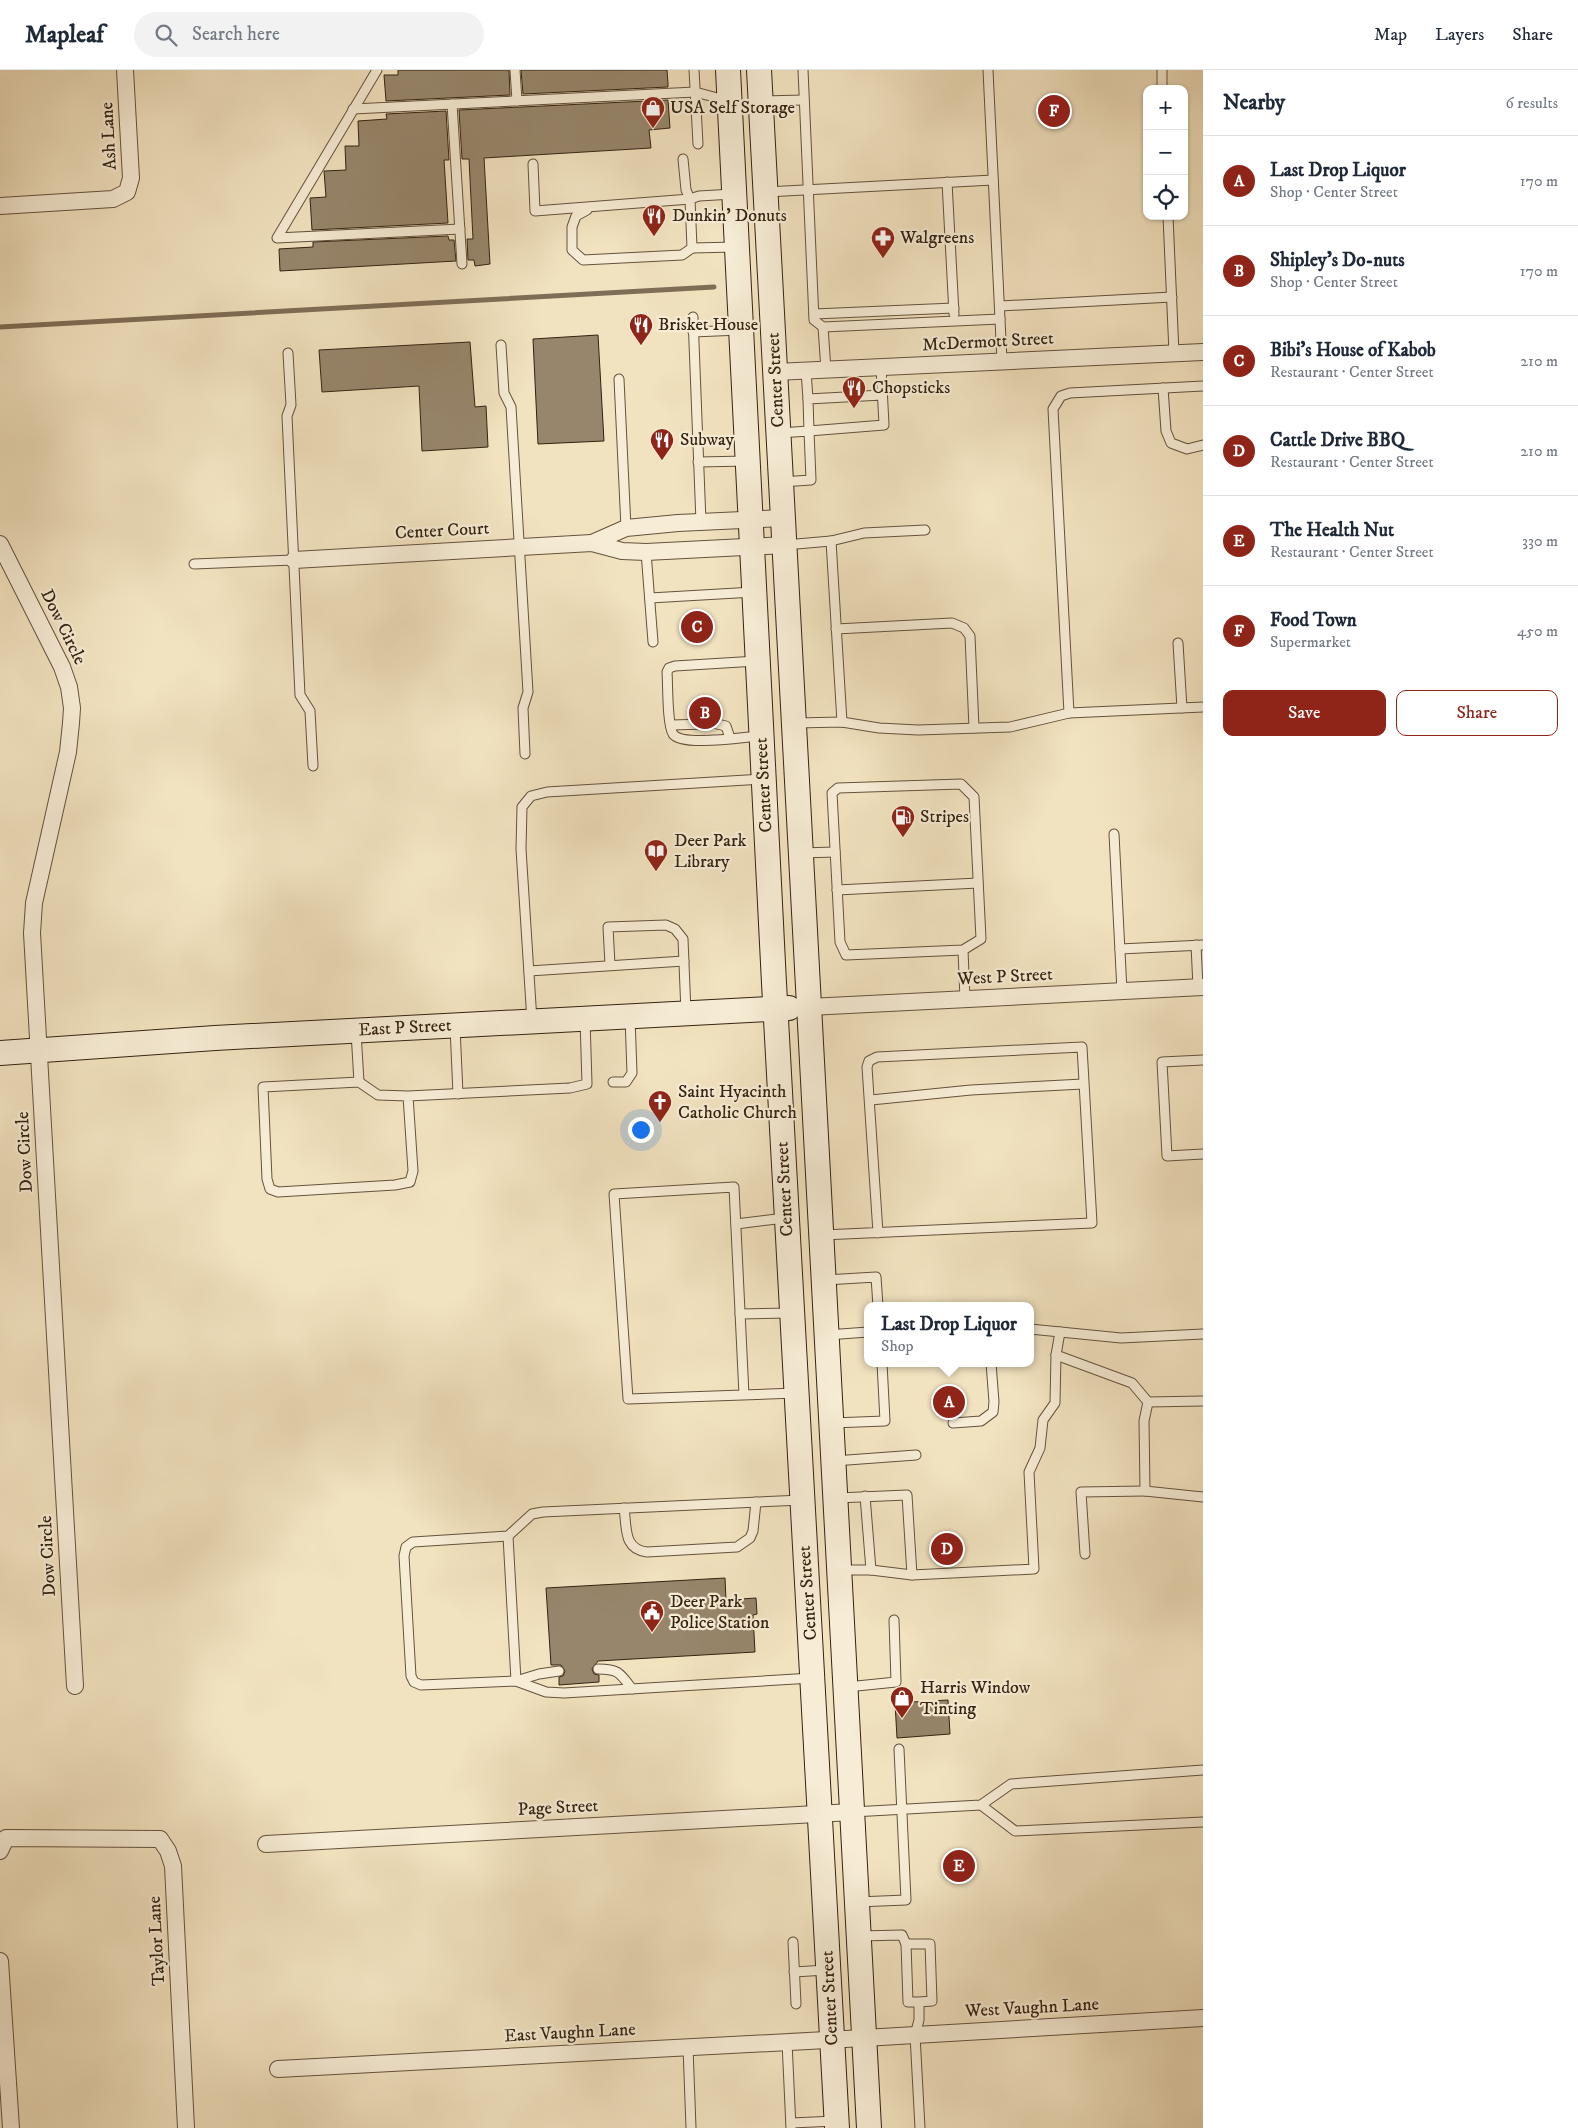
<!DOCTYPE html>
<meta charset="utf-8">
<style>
:root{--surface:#fff;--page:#f2f2f3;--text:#1f2937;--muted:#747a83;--line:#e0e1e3;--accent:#8f2418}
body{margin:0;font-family:"IM FELL DW Pica",serif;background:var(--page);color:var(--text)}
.controls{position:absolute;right:15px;top:15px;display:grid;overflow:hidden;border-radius:10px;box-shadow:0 1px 4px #0004}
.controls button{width:45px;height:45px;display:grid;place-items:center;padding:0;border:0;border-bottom:1px solid var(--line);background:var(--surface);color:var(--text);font:25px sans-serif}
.you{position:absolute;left:640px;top:1059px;width:18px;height:18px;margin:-12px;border:4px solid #fff;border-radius:50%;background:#1a73e8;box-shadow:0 0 0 8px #1a73e833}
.badge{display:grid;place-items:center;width:32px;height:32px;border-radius:50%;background:var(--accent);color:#fff;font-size:16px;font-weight:700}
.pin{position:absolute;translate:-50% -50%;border:2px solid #fff;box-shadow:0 1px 5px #0006}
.popup{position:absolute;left:864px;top:1232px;width:170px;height:65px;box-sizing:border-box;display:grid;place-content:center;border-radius:10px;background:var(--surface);filter:drop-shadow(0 1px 4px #0005);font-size:16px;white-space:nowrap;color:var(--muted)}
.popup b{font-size:19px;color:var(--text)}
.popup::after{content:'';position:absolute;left:50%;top:100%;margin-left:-10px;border:10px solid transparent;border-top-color:var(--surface)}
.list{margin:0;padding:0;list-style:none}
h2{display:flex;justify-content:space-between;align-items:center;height:65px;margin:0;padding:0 20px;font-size:21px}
h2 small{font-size:16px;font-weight:400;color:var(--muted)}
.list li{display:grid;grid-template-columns:32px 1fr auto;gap:15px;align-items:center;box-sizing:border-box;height:90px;padding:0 20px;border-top:1px solid var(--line)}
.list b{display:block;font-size:19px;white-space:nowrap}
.list p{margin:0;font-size:16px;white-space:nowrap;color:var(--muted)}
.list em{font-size:16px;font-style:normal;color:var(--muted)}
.actions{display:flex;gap:10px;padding:15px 20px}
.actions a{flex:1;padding:11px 0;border:1px solid var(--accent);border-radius:10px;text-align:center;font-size:18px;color:var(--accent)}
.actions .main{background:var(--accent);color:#fff}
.icon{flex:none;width:28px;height:28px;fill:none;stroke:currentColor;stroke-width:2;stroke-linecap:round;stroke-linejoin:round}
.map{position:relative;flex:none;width:1203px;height:2058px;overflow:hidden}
header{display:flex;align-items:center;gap:30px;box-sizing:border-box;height:70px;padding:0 25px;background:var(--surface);border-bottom:1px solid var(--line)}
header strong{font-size:24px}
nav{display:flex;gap:28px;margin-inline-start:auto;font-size:18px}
.search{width:350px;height:45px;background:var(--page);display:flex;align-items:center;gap:12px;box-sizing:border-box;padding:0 18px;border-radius:28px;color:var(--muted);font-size:19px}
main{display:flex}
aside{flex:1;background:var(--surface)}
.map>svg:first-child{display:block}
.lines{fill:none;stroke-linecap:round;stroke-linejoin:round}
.stream{stroke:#7f6e56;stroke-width:5}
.building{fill:#97866c;stroke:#342211}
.lane-casing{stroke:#64523d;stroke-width:11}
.street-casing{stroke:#64523d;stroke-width:18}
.secondary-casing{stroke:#342211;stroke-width:26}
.lane{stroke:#f7edd6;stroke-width:9}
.street{stroke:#f7edd6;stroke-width:16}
.secondary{stroke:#f7edd6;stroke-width:24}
.labels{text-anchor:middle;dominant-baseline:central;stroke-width:4.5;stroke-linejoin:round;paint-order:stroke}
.poi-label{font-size:18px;fill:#342211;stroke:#f7edd6;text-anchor:start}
.street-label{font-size:18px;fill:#342211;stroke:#f7edd6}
</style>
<header>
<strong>Mapleaf</strong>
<div class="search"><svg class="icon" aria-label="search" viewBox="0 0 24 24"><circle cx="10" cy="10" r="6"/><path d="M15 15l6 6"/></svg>Search here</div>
<nav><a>Map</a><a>Layers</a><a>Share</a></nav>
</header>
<main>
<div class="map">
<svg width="1203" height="2058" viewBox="0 0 1203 2058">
<rect width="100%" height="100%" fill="#f2e3c0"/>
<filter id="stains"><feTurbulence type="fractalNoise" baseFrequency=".004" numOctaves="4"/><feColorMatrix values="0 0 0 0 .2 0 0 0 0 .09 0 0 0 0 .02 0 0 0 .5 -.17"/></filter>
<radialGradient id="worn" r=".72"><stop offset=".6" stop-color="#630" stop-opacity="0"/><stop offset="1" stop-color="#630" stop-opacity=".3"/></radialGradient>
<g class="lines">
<!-- stream -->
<path class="stream" d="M0,257L714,217"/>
</g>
<!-- building -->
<g class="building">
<path d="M398,0H509L510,25L386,31L384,5H398Z"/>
<path d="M521,0H667L668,13V17L523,24Z"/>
<path d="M668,30L670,58L649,60L651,78L484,88L490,194L475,196L474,190H468L467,169H473L469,89H462L459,40Z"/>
<path d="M446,41L449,90H444L448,153L312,160L310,128L326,127L324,101L346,100L345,76H359L358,51L387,49L386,44Z"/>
<path d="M448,166L449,170H454L456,191L280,201L279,179L313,177V172Z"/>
<path d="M598,265L604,371L538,374L533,269Z"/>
<path d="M470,272L475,337L486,336L488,377L422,381L419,316L322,322L319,280Z"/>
<path d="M725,1508L726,1530L756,1528L757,1544L753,1545L755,1582L598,1591L592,1599L594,1604L599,1605V1612L559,1615V1607L563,1606L565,1601L561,1595H551L546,1518Z"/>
<path d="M948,1630L950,1664L897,1668L895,1633Z"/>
</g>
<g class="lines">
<!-- lane casing -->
<g class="lane-casing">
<g id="lane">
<path d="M377,0L277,168L460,159"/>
<path d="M515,0L517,31"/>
<path d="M694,0L698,74"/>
<path d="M803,0L814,250L823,257L1000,249"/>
<path d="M988,0L1002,291"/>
<path d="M1162,0V19"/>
<path d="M762,31L804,30"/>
<path d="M452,34L462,194"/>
<path d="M353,39L695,22L729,31"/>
<path d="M533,94L535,141L690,129L686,120L683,89"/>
<path d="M947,112L954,244"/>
<path d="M766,122L993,110"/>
<path d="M733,124L699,126L690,129L692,178L736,177"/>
<path d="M587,140L576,146L572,157V180L583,190L682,185L692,178"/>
<path d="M1168,146L1174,283"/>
<path d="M1000,236L1172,227"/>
<path d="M814,244L954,238"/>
<path d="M693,247L701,452"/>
<path d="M823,257L826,300"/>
<path d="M693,262L740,260"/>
<path d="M501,275L504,323L511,337L528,622L523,638L525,684"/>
<path d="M288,283L291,335L287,346L300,625L310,641L313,696"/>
<path d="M881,297L884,355L809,361L808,329L882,325"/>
<path d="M806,301L808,329"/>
<path d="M619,309L626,458"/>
<path d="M1163,318L1166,361L1171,373L1187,379L1203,375"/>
<path d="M779,363L809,361L811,410L781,412"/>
<path d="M698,392L747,391"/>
<path d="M831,471L842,652"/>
<path d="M785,475L831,471L864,463L925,460"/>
<path d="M646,482L653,572"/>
<path d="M194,494L294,490"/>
<path d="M650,528L754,522"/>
<path d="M836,559L952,553L964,558L970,566L974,658"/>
<path d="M1178,573L1182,638"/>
<path d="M757,591L675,596L669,598L667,602C668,615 667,654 673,664C682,677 744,667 760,666"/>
<path d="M1069,643L1053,339L1061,326L1070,323L1203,316"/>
<path d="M796,653L842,652L879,658L918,660L1010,657L1069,643L1203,637"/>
<path d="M717,654L726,656L730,668"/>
<path d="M671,655L708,654"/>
<path d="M1114,764L1122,921"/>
<path d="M801,783L835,782"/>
<path d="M837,820L978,813"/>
<path d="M1196,875L1198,917"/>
<path d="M1120,879L1203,875"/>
<path d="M963,880L981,869L974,727L961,714L838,718L832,723L840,872L846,885L963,880L965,929"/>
<path d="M610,895L608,857L666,855L675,859L683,869L686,943"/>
<path d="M529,901L684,891"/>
<path d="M532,951L521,779L522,737L531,726L547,722L763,709"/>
<path d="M455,957L458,1024"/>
<path d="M356,962L359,1012"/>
<path d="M1203,990L1162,992L1167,1086L1203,1084"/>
<path d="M613,1012H626L632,1003L630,947"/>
<path d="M408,1026L378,1025L359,1012L263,1017L267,1109L270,1119L278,1122L395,1115L410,1112L413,1101L408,1026L570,1018L587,1014L585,949"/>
<path d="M871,1030L971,1020L1083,1014"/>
<path d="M736,1154L785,1148"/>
<path d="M822,1165L1092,1153L1082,977L877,987L869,991L867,997L878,1163"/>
<path d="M825,1210L876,1207L878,1236"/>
<path d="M740,1244L791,1243"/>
<path d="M1030,1259L1121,1268L1203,1264"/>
<path d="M827,1265L868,1262"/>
<path d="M1056,1285L1132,1313L1148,1332"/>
<path d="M744,1325L734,1117L614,1124L628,1329L796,1323"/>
<path d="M1148,1332L1144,1351L1145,1421L1203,1427"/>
<path d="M1148,1332L1203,1331"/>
<path d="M832,1353L885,1351L882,1293"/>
<path d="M953,1353L981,1351L993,1342L994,1332L991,1293"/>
<path d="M834,1391L916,1385"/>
<path d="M865,1426L871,1500"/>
<path d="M837,1428L907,1425L912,1505"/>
<path d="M802,1430L543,1442L532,1444L508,1466L413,1472L406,1477L404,1486L411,1606L414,1612L421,1615L516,1611L546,1622L564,1623L812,1608"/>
<path d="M624,1438C627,1458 623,1479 647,1482L737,1477L750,1468L753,1461L756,1432"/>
<path d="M508,1466L516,1611L539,1604L559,1601"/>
<path d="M1085,1484L1081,1422L1145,1421"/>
<path d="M840,1500H871L912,1505L1034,1499L1029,1402L1040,1378L1043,1350L1055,1333L1056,1285L1060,1262"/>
<path d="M598,1599C619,1599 620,1603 632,1619"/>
<path d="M847,1617L896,1612L894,1550"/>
<path d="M981,1735L1015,1761L1203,1752"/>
<path d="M852,1742L981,1735L1011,1714L1203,1700"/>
<path d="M857,1832L906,1830L899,1679"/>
<path d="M860,1866L902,1865L906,1874"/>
<path d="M793,1872L796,1934"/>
<path d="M794,1902L826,1900"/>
<path d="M919,1932H908L906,1874H930L932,1931L919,1932V1950L915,1965L920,2058"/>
<path d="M787,1972L791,2058"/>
<path d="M688,1977L691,2058"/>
<path d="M791,2053L836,2051"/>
</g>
</g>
<!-- street casing -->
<g class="street-casing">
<g id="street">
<path d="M0,136L113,129L127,122L131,108L125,0"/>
<path d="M775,302L1203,282"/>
<path d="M592,473L626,458L678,453L783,448"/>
<path d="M0,474L62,597L69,617L72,638L71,653L68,682L34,833L32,863L75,1616"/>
<path d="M294,490L592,473L622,481L646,482L785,475"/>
<path d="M809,937L1203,917"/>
<path d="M266,1774L852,1742"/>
<path d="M0,1781L6,1768L160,1769L168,1781L173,1796L186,2058"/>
<path d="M0,1891L11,2058"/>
<path d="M278,1999L864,1968L1203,1948"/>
</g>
</g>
<!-- secondary casing -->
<g class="secondary-casing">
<g id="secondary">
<path d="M728,0L774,913L837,2058"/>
<path d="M759,0L869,2058"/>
<path d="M0,983L215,968L789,938"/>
</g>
</g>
<!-- lane -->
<use href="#lane" class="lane"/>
<!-- street -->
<use href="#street" class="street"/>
<!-- secondary -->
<use href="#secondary" class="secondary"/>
</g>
<!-- icons -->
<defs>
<g id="shop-pin" transform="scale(1.25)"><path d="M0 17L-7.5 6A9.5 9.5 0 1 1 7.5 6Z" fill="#8f2418" stroke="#f7edd6"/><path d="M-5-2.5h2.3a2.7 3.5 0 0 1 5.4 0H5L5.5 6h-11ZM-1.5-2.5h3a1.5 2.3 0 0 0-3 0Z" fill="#fff"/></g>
<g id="restaurant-pin" transform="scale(1.25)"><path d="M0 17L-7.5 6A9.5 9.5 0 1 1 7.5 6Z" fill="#8f2418" stroke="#f7edd6"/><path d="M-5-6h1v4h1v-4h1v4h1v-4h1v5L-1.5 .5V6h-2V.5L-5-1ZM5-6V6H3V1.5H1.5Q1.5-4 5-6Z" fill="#fff"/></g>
<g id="pharmacy-pin" transform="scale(1.25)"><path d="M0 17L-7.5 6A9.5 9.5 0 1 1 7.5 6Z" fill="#8f2418" stroke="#f7edd6"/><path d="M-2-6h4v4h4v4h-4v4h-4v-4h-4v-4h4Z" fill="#fff"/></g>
<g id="fuel-pin" transform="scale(1.25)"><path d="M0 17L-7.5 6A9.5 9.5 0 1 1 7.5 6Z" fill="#8f2418" stroke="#f7edd6"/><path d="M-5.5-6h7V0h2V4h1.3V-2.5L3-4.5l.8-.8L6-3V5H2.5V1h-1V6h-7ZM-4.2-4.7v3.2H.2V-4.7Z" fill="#fff"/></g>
<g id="library-pin" transform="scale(1.25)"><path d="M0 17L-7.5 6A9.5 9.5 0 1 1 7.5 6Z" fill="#8f2418" stroke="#f7edd6"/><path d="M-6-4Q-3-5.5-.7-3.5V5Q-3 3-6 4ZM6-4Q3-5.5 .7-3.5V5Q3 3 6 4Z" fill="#fff"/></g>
<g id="church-pin" transform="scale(1.25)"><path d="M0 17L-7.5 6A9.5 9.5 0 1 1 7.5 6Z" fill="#8f2418" stroke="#f7edd6"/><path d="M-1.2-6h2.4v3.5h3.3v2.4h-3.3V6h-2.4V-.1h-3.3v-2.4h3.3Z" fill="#fff"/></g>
<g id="civic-pin" transform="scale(1.25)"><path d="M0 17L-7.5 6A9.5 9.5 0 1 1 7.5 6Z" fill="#8f2418" stroke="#f7edd6"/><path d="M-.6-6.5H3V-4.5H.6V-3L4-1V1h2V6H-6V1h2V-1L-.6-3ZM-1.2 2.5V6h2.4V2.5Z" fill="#fff"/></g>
</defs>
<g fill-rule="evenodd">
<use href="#shop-pin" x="653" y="38"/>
<use href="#restaurant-pin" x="654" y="146"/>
<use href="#pharmacy-pin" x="883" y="168"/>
<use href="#restaurant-pin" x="641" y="255"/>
<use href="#restaurant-pin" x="854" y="318"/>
<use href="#restaurant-pin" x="662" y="370"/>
<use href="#fuel-pin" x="903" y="747"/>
<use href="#library-pin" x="656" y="781"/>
<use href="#church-pin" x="660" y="1032"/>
<use href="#civic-pin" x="652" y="1542"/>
<use href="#shop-pin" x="902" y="1628"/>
</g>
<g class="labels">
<!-- poi labels -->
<g class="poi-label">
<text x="670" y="38">USA Self Storage</text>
<text x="672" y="146">Dunkin' Donuts</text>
<text x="900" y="168">Walgreens</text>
<text x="658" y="255">Brisket House</text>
<text x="872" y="318">Chopsticks</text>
<text x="680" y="370">Subway</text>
<text x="920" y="747">Stripes</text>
<text x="674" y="771">Deer Park<tspan x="674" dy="21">Library</tspan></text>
<text x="678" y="1022">Saint Hyacinth<tspan x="678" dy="21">Catholic Church</tspan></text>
<text x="670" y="1532">Deer Park<tspan x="670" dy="21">Police Station</tspan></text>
<text x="920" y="1618">Harris Window<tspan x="920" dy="21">Tinting</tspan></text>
</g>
<!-- street labels -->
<g class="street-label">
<text transform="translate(109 66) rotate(-93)">Ash Lane</text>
<text transform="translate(988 272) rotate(-3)">McDermott Street</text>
<text transform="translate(776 310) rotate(-93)">Center Street</text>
<text transform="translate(442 461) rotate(-3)">Center Court</text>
<text transform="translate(63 557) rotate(64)">Dow Circle</text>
<text transform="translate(764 715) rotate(-93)">Center Street</text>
<text transform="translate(1005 907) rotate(-3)">West P Street</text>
<text transform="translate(405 958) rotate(-3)">East P Street</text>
<text transform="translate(25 1082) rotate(-93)">Dow Circle</text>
<text transform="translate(785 1119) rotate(-93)">Center Street</text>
<text transform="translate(48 1486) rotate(-93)">Dow Circle</text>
<text transform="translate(808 1523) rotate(-94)">Center Street</text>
<text transform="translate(558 1738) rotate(-3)">Page Street</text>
<text transform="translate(157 1871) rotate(-93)">Taylor Lane</text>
<text transform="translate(830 1928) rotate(-93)">Center Street</text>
<text transform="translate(1032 1938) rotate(-3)">West Vaughn Lane</text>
<text transform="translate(570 1963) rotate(-3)">East Vaughn Lane</text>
</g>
</g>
<rect width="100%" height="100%" filter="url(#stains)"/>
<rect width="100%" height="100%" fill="url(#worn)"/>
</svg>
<div class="controls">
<button>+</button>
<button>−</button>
<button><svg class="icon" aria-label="locate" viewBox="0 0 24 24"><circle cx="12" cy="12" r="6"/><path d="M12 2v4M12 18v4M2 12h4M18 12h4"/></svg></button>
</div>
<div class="you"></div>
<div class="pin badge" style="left:949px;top:1332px">A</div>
<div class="popup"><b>Last Drop Liquor</b>Shop</div>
<div class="pin badge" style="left:705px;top:643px">B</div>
<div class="pin badge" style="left:697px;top:557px">C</div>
<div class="pin badge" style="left:947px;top:1479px">D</div>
<div class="pin badge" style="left:959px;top:1796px">E</div>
<div class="pin badge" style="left:1054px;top:41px">F</div>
</div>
<aside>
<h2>Nearby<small>6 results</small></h2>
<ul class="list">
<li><span class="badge">A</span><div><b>Last Drop Liquor</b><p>Shop · Center Street</p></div><em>170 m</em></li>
<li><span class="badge">B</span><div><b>Shipley's Do-nuts</b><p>Shop · Center Street</p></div><em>170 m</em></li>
<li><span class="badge">C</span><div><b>Bibi's House of Kabob</b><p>Restaurant · Center Street</p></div><em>210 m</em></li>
<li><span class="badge">D</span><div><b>Cattle Drive BBQ</b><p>Restaurant · Center Street</p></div><em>210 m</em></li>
<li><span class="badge">E</span><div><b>The Health Nut</b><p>Restaurant · Center Street</p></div><em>330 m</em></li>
<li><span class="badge">F</span><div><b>Food Town</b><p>Supermarket</p></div><em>450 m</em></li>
</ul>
<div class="actions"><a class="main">Save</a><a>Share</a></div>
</aside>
</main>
